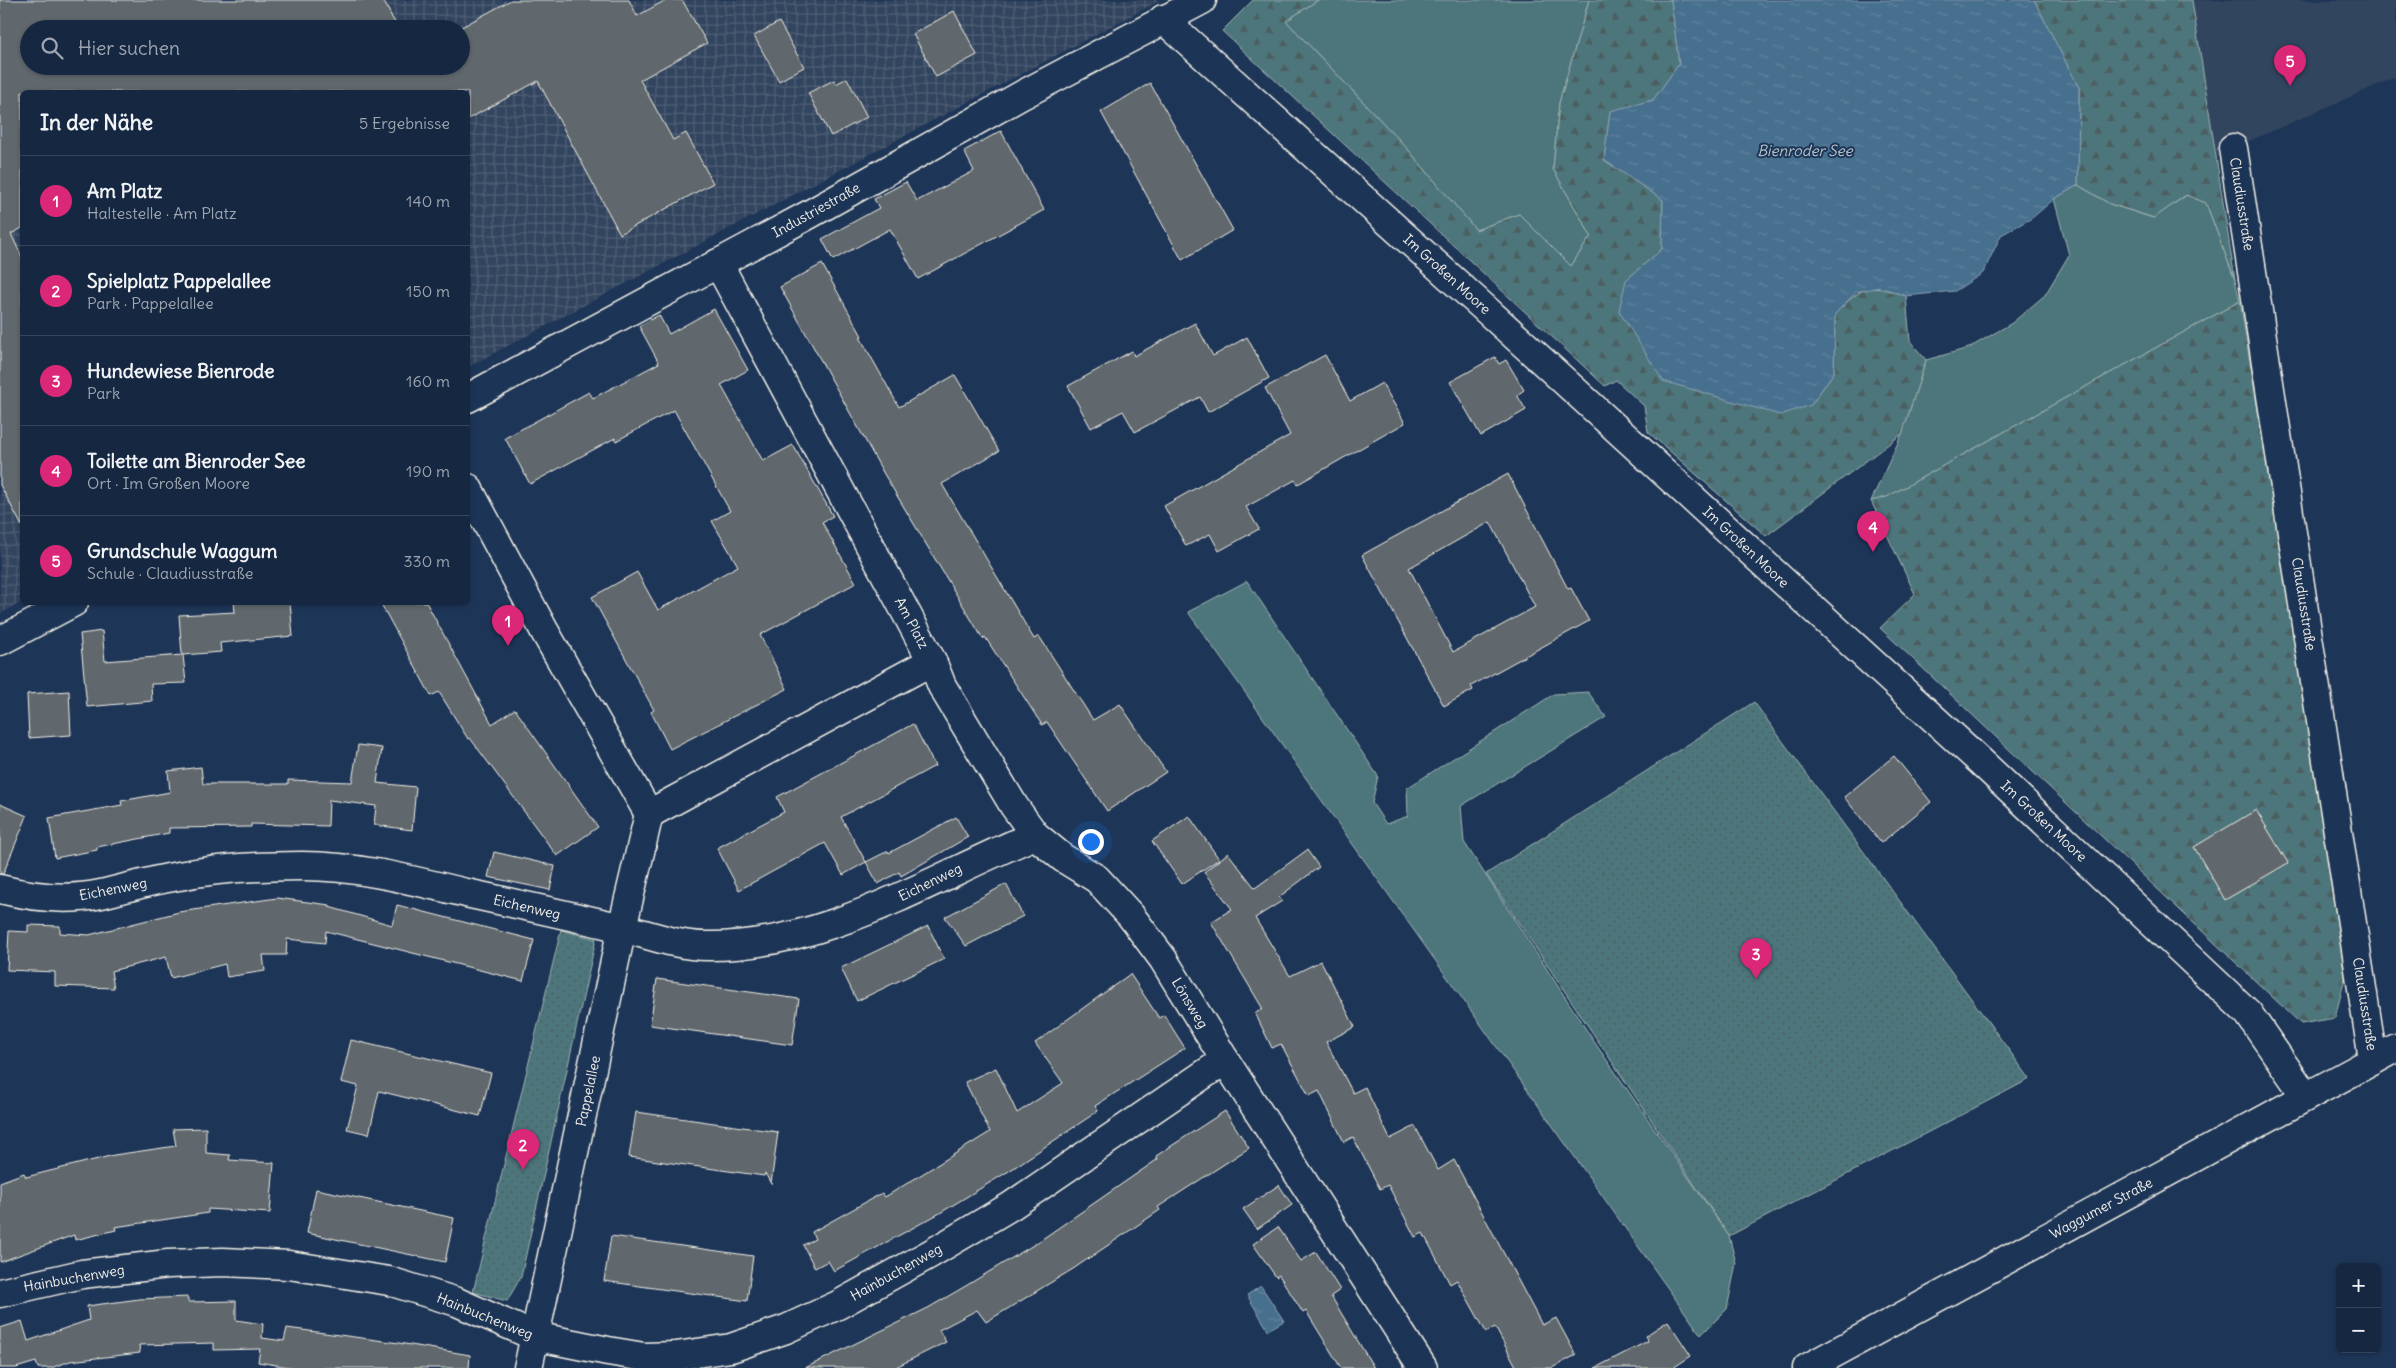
<!DOCTYPE html>
<html lang="de">
<meta charset="utf-8">
<style>
:root{--surface:#162841;--page:#23344c;--text:#f1f3f6;--muted:#9ea6b1;--line:#35445a;--accent:#db2777}
body{margin:0;font-family:Delius,sans-serif;background:var(--page);color:var(--text)}
.controls{position:absolute;right:15px;bottom:15px;display:grid;overflow:hidden;border-radius:8px;box-shadow:0 1px 4px #0004}
.controls button{width:45px;height:45px;display:grid;place-items:center;padding:0;border:0;border-bottom:1px solid var(--line);background:var(--surface);color:var(--text);font:25px sans-serif}
.you{position:absolute;left:1090px;top:841px;width:18px;height:18px;margin:-12px;border:4px solid #fff;border-radius:50%;background:#1a73e8;box-shadow:0 0 0 8px #1a73e833}
.badge{display:grid;place-items:center;width:32px;height:32px;border-radius:50%;background:var(--accent);color:#fff;font-size:16px;font-weight:700}
.pin{position:absolute;translate:-50% -41px;filter:drop-shadow(0 1px 2px #0008)}
.pin::after{content:'';position:absolute;top:26px;width:18px;height:15px;background:inherit;clip-path:polygon(0 0,100% 0,50% 100%)}
.list{margin:0;padding:0;list-style:none}
h2{display:flex;justify-content:space-between;align-items:center;height:65px;margin:0;padding:0 20px;font-size:21px}
h2 small{font-size:16px;font-weight:400;color:var(--muted)}
.list li{display:grid;grid-template-columns:32px 1fr auto;gap:15px;align-items:center;box-sizing:border-box;height:90px;padding:0 20px;border-top:1px solid var(--line)}
.list b{display:block;font-size:19px;white-space:nowrap}
.list p{margin:0;font-size:16px;white-space:nowrap;color:var(--muted)}
.list em{font-size:16px;font-style:normal;color:var(--muted)}
.icon{flex:none;width:28px;height:28px;fill:none;stroke:currentColor;stroke-width:2;stroke-linecap:round;stroke-linejoin:round}
.map{position:relative;flex:none;width:2396px;height:1368px;overflow:hidden}
.search{position:absolute;background:var(--surface);box-shadow:0 1px 4px #0004;left:20px;top:20px;width:450px;height:55px;display:flex;align-items:center;gap:12px;box-sizing:border-box;padding:0 18px;border-radius:28px;color:var(--muted);font-size:19px}
.panel{position:absolute;background:var(--surface);box-shadow:0 1px 4px #0004;left:20px;top:90px;width:450px;height:515px;border-radius:8px}
.map>svg:first-child{display:block}
.built{fill:#31445e}
.industrial{fill:url(#industrial-grid);fill-rule:evenodd}
.green{fill:#4d767b;stroke:#a0b4b2}
.forest{fill:url(#forest-firs);stroke:#a0b4b2}
.park{fill:url(#park-dots);stroke:#a0b4b2}
.water{fill:url(#water-ripples);stroke:#8ca3b3}
.building{fill:#61686d;stroke:#f4f1e8;fill-rule:evenodd}
.lines{fill:none;stroke-linecap:round;stroke-linejoin:round}
.minor-casing{stroke:#f4f1e8;stroke-width:31}
.tertiary-casing{stroke:#f4f1e8;stroke-width:31}
.minor{stroke:#1d3557;stroke-width:28}
.tertiary{stroke:#1d3557;stroke-width:28}
.labels{text-anchor:middle;dominant-baseline:central;stroke-width:4;stroke-linejoin:round;paint-order:stroke}
.street-label{font-size:14px;fill:#f4f1e8;stroke:#1d3557}
.water-label{font-size:15px;font-style:italic;fill:#b7c4c9;stroke:#1d3557}
</style>
<div class="map">
<svg width="2396" height="1368" viewBox="0 0 2396 1368">
<defs>
<pattern id="industrial-grid" width="8" height="8" patternUnits="userSpaceOnUse" patternTransform="scale(1.25)"><rect width="8" height="8" fill="#31445e"/><path d="M0 4h8M4 0v8" fill="none" stroke="#4f5f75"/></pattern>
<pattern id="forest-firs" width="22" height="20" patternUnits="userSpaceOnUse" patternTransform="scale(1.25)"><rect width="22" height="20" fill="#4d767b"/><path d="M5 1l3.5 6h-7zM16 11l3.5 6h-7z" fill="#4b5f60"/></pattern>
<pattern id="park-dots" width="8" height="8" patternUnits="userSpaceOnUse" patternTransform="scale(1.25)"><rect width="8" height="8" fill="#4d767b"/><path d="M2 2h.1M6 6h.1" fill="none" stroke="#4b5f60" stroke-width="1.8" stroke-linecap="round"/></pattern>
<pattern id="water-ripples" width="26" height="14" patternUnits="userSpaceOnUse" patternTransform="scale(1.25)"><rect width="26" height="14" fill="#476f8f"/><path d="M2 4q2-2 4 0t4 0M15 11q2-2 4 0t4 0" fill="none" stroke="#62849f"/></pattern>
</defs>
<rect width="100%" height="100%" fill="#1d3557"/>
<filter id="ink" filterUnits="userSpaceOnUse"><feTurbulence type="fractalNoise" baseFrequency=".02" numOctaves="2"/><feDisplacementMap in="SourceGraphic" scale="10" xChannelSelector="R" yChannelSelector="G"/><feConvolveMatrix kernelMatrix="1 2 1 2 8 2 1 2 1" color-interpolation-filters="sRGB"/></filter>
<g filter="url(#ink)">
<!-- built -->
<path class="built" d="M2190,0H2396V77L2233,148L2217,157Z"/>
<!-- industrial -->
<path class="industrial" d="M0,0H1161L468,367V92H22V602L0,614ZM29,29H461V66H29Z"/>
<!-- green -->
<g class="green">
<path d="M1318,0H1589L1559,103L1553,169L1591,236L1571,266L1519,214L1476,230L1405,146L1286,21Z"/>
<path d="M2078,185L2110,204L2153,218L2187,195L2206,203L2235,280L2240,301L1887,497L1871,501L1902,434L1926,360L1969,348L2012,323L2045,295L2069,255L2054,199Z"/>
<path d="M1247,581L1378,776L1372,803L1386,824L1408,816L1407,788L1554,694L1588,692L1606,717L1461,806L1464,842L1595,1043L1729,1236L1736,1263L1727,1309L1701,1335L1188,612Z"/>
</g>
<!-- forest -->
<g class="forest">
<path d="M1253,0H1318L1286,21L1405,146L1476,230L1519,214L1571,266L1591,236L1553,169L1559,103L1589,0H1671L1679,64L1653,100L1610,112L1604,160L1663,200L1662,249L1626,280L1811,405L1834,372L1835,314C1863,285 1868,283 1906,296L1910,341L1926,360L1902,434L1766,536L1648,432L1644,406L1616,380L1605,386L1222,31Z"/>
<path d="M2034,0H2192L2235,280L2206,203L2186,195L2154,218L2110,204L2078,185L2079,88Z"/>
<path d="M2240,301L2349,962L2335,1018L2301,1024L1880,628L1915,594L1871,501L1887,497Z"/>
</g>
<!-- park -->
<g class="park">
<path d="M1754,702L2030,1079L1729,1236L1486,874Z"/>
<path d="M561,930L596,939L521,1277L507,1301L473,1292Z"/>
</g>
<!-- water -->
<g class="water">
<path d="M1671,0H2034L2079,88L2078,185L2054,199L2032,218L2001,235L1983,273L1955,291L1906,296L1880,287L1856,292L1835,314L1834,372L1811,405L1780,415L1663,381L1619,311L1626,280L1662,249L1663,200L1604,160L1610,111L1653,100L1679,64Z"/>
<path d="M1261,1286L1284,1321L1268,1330L1247,1295Z"/>
</g>
<!-- building -->
<g class="building">
<path d="M0,0H383L398,29H29V66H461V29H458L511,0H629L637,16L666,0H682L707,43L640,80L673,140L686,133L713,183L620,234L538,81L468,119V92H22V228L11,234L22,257V526L0,485Z"/>
<path d="M954,11L977,55L936,77L913,34Z"/>
<path d="M779,22L804,67L779,81L754,36Z"/>
<path d="M847,78L867,117L831,136L808,93L834,80L836,84Z"/>
<path d="M1150,83L1233,230L1182,260L1101,112Z"/>
<path d="M1001,131L1044,210L918,279L890,229L833,260L822,239L879,208L874,199L906,182L917,201L974,171L964,151Z"/>
<path d="M822,264L862,336L860,337L899,407L955,375L999,451L942,484L1034,639L1039,636L1093,720L1120,704L1166,772L1107,811L1047,722L1042,725L985,637L983,639L884,474L780,287Z"/>
<path d="M714,309L748,370L721,385L763,461L793,445L833,516L822,522L856,583L760,635L787,689L670,749L651,712L654,710L592,597L637,572L658,610L738,566L712,521L730,511L674,410L616,441L615,438L530,484L505,438L589,392L593,398L659,363L639,326L659,315L669,334Z"/>
<path d="M1195,323L1213,356L1247,337L1269,378L1208,412L1200,397L1135,432L1123,411L1091,428L1068,386L1132,351L1134,356Z"/>
<path d="M1325,355L1350,401L1382,383L1405,423L1298,484L1295,480L1246,507L1259,529L1219,551L1210,534L1186,546L1164,506L1290,435L1265,388Z"/>
<path d="M1495,357L1499,364L1506,360L1524,390L1517,395L1526,410L1481,436L1450,382Z"/>
<path d="M1508,474L1568,589L1571,588L1589,621L1471,686L1473,690L1444,706L1362,555ZM1490,522L1535,607L1453,652L1409,568Z"/>
<path d="M234,602H290L293,636L220,643L221,652L183,655L186,683L151,684L152,701L87,707L80,634L102,631L105,661L182,655L179,615L235,612Z"/>
<path d="M380,602H426L492,724L515,709L598,827L557,856L470,738L468,739L439,692L431,696Z"/>
<path d="M69,691L71,735L29,738L27,694Z"/>
<path d="M913,724L935,766L841,817L866,862L843,875L825,843L739,890L717,848L784,812L777,797Z"/>
<path d="M358,745L382,748L377,783L416,787L412,830L374,825L376,806L329,800L328,826L251,824V827L169,828V833L97,847V850L55,858L49,818L122,805L121,801L170,792L168,771L201,767L203,784H288V780L352,782Z"/>
<path d="M1894,756L1931,802L1881,843L1844,797Z"/>
<path d="M0,804L27,816L3,874H0Z"/>
<path d="M2256,810L2288,863L2225,900L2194,847Z"/>
<path d="M1189,816L1219,859L1182,884L1152,841Z"/>
<path d="M956,817L968,837L901,876L899,872L878,884L866,862L888,851L889,853Z"/>
<path d="M1307,850L1319,867L1279,897L1282,901L1255,918L1290,976L1321,961L1355,1027L1326,1042L1353,1093L1365,1087L1390,1139L1415,1126L1438,1170L1454,1160L1542,1325L1556,1318L1576,1355L1552,1368H1517L1495,1327L1486,1332L1457,1280L1450,1284L1423,1233L1415,1237L1388,1185L1380,1189L1353,1137L1344,1142L1319,1091L1309,1096L1281,1044L1272,1048L1255,1013L1263,1009L1211,922L1232,909L1204,872L1228,853L1255,888Z"/>
<path d="M494,852L555,866L550,890L488,877Z"/>
<path d="M1006,884L1023,916L966,946L945,917Z"/>
<path d="M277,898L330,905L329,907L392,925L397,905L534,940L523,981L326,931L325,943L287,939L286,955H263L265,971L227,977L225,964L171,978L166,957L111,971L114,988L55,986V972L7,970L9,931L28,932V925L60,926V933L89,935L179,912Z"/>
<path d="M928,926L944,959L857,1001L841,968Z"/>
<path d="M1130,974L1159,1018L1164,1015L1185,1048L1095,1106L1098,1111L1009,1171L940,1213L834,1271L828,1261L815,1268L803,1245L815,1239L812,1232L882,1193L885,1197L990,1132L965,1082L996,1068L1017,1113L1063,1083L1035,1043Z"/>
<path d="M657,979L799,999L792,1045L650,1025Z"/>
<path d="M351,1040L491,1073L480,1116L379,1091L369,1134L347,1129L358,1086L341,1082Z"/>
<path d="M1225,1111L1249,1148L1158,1207L1160,1210L1073,1269L986,1322L977,1310L939,1330L946,1342L894,1368H805L928,1308L964,1287L1035,1244L1158,1159L1156,1156Z"/>
<path d="M636,1112L778,1132L771,1184L765,1173L764,1176L629,1157Z"/>
<path d="M206,1128V1153L230,1155L229,1160L274,1163L270,1213L208,1209V1213L115,1227L116,1230L75,1240L74,1235L0,1262V1182L24,1173L26,1177L114,1155L176,1146L173,1129Z"/>
<path d="M1279,1185L1292,1205L1257,1229L1243,1209Z"/>
<path d="M316,1189L454,1218L445,1262L307,1233Z"/>
<path d="M1278,1227L1301,1261L1316,1252L1340,1290L1331,1296L1374,1368H1341L1306,1311L1303,1313L1279,1275L1276,1277L1253,1244Z"/>
<path d="M611,1236L753,1256L747,1301L604,1281Z"/>
<path d="M188,1297V1302L236,1301V1320L263,1324L262,1338L284,1341L287,1328L399,1343L470,1355L469,1368H295L258,1362L260,1349L214,1350V1343L139,1345L140,1353L70,1361L51,1368H38L36,1362L16,1368H0V1328L22,1321L28,1341L89,1320L87,1306L139,1299Z"/>
<path d="M1668,1321L1691,1356L1673,1368H1595L1648,1341L1645,1336Z"/>
</g>
<g class="lines">
<!-- minor casing -->
<g class="minor-casing">
<g id="minor">
<path d="M1163,19L1481,305L1979,760L2248,1013L2306,1097"/>
<path d="M2233,148L2373,1060"/>
<path d="M468,398L810,214L1022,95L1202,0"/>
<path d="M468,488L545,632L649,814"/>
<path d="M0,641L74,602"/>
<path d="M932,661L942,686L1014,806L1035,835L1063,858L1097,879L1131,916L1163,959L1225,1060L1423,1368"/>
<path d="M649,814L932,661L718,263"/>
<path d="M0,889C32,897 68,901 101,894C127,888 153,880 179,876C219,868 262,866 302,866C358,866 412,880 466,893C517,904 568,915 618,927C648,934 676,946 707,946C826,947 929,879 1035,835"/>
<path d="M0,1293L82,1274L168,1264L223,1262L289,1265L389,1281L457,1302L534,1336L608,1351L644,1357L676,1356L731,1348L786,1329L838,1305L930,1254L1011,1206L1225,1060"/>
<path d="M528,1368L622,928L649,814"/>
</g>
</g>
<!-- tertiary casing -->
<g class="tertiary-casing">
<path id="tertiary" d="M1807,1368L2396,1048"/>
</g>
<!-- minor -->
<use href="#minor" class="minor"/>
<!-- tertiary -->
<use href="#tertiary" class="tertiary"/>
</g>
</g>
<g class="labels">
<!-- street labels -->
<g class="street-label">
<text transform="translate(2242 204) rotate(81)">Claudiusstraße</text>
<text transform="translate(816 210) rotate(-29)">Industriestraße</text>
<text transform="translate(1447 274) rotate(42)">Im Großen Moore</text>
<text transform="translate(1746 547) rotate(43)">Im Großen Moore</text>
<text transform="translate(2304 604) rotate(81)">Claudiusstraße</text>
<text transform="translate(912 623) rotate(62)">Am Platz</text>
<text transform="translate(2044 821) rotate(43)">Im Großen Moore</text>
<text transform="translate(930 882) rotate(-26)">Eichenweg</text>
<text transform="translate(113 889) rotate(-11)">Eichenweg</text>
<text transform="translate(527 907) rotate(13)">Eichenweg</text>
<text transform="translate(1190 1003) rotate(59)">Lönsweg</text>
<text transform="translate(2365 1004) rotate(81)">Claudiusstraße</text>
<text transform="translate(588 1091) rotate(-78)">Pappelallee</text>
<text transform="translate(2101 1208) rotate(-28)">Waggumer Straße</text>
<text transform="translate(896 1272) rotate(-29)">Hainbuchenweg</text>
<text transform="translate(74 1278) rotate(-10)">Hainbuchenweg</text>
<text transform="translate(485 1316) rotate(22)">Hainbuchenweg</text>
</g>
<!-- water labels -->
<g class="water-label">
<text x="1805" y="150">Bienroder See</text>
</g>
</g>
</svg>
<div class="controls">
<button>+</button>
<button>−</button>
</div>
<div class="you"></div>
<div class="pin badge" style="left:508px;top:646px">1</div>
<div class="pin badge" style="left:523px;top:1170px">2</div>
<div class="pin badge" style="left:1756px;top:979px">3</div>
<div class="pin badge" style="left:1873px;top:552px">4</div>
<div class="pin badge" style="left:2290px;top:86px">5</div>
<div class="search"><svg class="icon" aria-label="search" viewBox="0 0 24 24"><circle cx="10" cy="10" r="6"/><path d="M15 15l6 6"/></svg>Hier suchen</div>
<section class="panel">
<h2>In der Nähe<small>5 Ergebnisse</small></h2>
<ul class="list">
<li><span class="badge">1</span><div><b>Am Platz</b><p>Haltestelle · Am Platz</p></div><em>140 m</em></li>
<li><span class="badge">2</span><div><b>Spielplatz Pappelallee</b><p>Park · Pappelallee</p></div><em>150 m</em></li>
<li><span class="badge">3</span><div><b>Hundewiese Bienrode</b><p>Park</p></div><em>160 m</em></li>
<li><span class="badge">4</span><div><b>Toilette am Bienroder See</b><p>Ort · Im Großen Moore</p></div><em>190 m</em></li>
<li><span class="badge">5</span><div><b>Grundschule Waggum</b><p>Schule · Claudiusstraße</p></div><em>330 m</em></li>
</ul>
</section>
</div>
